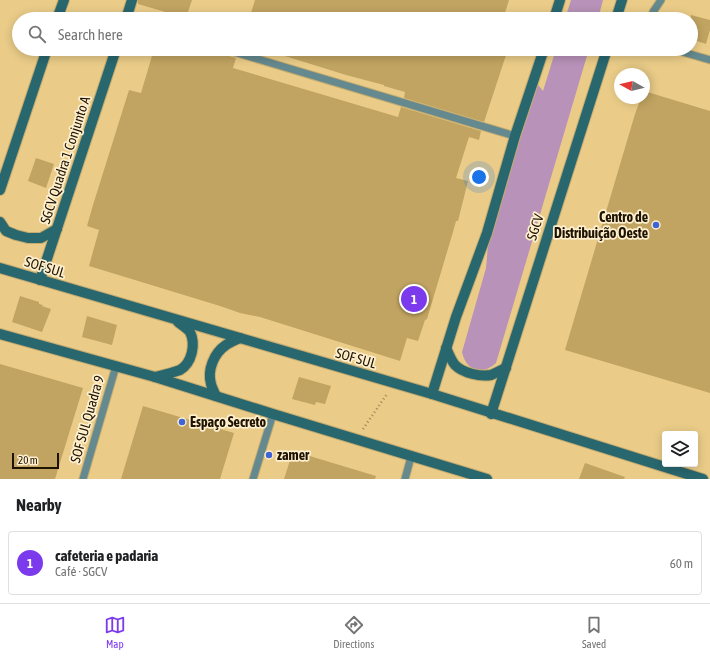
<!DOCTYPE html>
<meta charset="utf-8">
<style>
:root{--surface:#fff;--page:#f6f6f6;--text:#202124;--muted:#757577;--line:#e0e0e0;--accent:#7c3aed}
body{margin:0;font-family:"Asap Condensed",sans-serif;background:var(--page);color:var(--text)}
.controls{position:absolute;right:12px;bottom:12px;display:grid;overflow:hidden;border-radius:4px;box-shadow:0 2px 10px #0003}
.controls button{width:36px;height:36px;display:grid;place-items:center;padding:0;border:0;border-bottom:1px solid var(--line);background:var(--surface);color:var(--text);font:20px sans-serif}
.compass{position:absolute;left:614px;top:68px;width:36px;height:36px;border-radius:50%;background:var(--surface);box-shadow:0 2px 10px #0003;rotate:278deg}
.scale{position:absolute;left:12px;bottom:10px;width:47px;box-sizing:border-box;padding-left:4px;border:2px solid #1e1300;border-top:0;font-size:11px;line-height:14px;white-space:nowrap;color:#1e1300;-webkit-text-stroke:3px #feefce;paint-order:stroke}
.you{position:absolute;left:479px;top:177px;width:14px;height:14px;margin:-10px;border:3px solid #fff;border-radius:50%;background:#1a73e8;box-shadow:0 0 0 6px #1a73e833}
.badge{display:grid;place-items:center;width:26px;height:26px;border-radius:50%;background:var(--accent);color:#fff;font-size:13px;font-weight:700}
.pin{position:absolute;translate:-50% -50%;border:2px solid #fff;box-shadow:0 1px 4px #0006}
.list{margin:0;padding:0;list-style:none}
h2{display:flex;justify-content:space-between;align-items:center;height:52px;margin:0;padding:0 16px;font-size:17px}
h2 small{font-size:13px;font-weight:400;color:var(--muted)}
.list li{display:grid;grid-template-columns:26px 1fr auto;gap:12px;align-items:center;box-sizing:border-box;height:64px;margin:0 8px 8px;padding:0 8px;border:1px solid var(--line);border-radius:4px}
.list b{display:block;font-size:15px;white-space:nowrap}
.list p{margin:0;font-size:13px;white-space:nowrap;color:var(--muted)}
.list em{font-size:13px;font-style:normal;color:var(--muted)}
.icon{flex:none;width:22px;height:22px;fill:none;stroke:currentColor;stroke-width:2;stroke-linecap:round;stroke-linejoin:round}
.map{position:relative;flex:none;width:710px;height:479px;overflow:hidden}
.search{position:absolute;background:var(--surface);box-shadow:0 2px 10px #0003;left:12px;right:12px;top:12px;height:44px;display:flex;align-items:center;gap:10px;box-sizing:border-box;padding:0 14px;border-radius:22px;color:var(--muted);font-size:15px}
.sheet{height:124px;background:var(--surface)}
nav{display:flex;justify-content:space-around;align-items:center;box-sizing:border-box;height:56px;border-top:1px solid var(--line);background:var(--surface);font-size:11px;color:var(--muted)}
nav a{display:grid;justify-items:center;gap:2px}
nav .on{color:var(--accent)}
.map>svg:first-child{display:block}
.green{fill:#b892b8}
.building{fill:#c1a461}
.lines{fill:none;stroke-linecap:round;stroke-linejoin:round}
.lane-casing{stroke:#c5ab70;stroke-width:9}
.secondary-casing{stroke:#c5ab70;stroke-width:12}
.path{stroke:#9b8453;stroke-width:2.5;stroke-dasharray:1 3;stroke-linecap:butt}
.lane{stroke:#64898e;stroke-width:7}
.secondary{stroke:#29676f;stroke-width:10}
.poi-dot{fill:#3e64d5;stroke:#feefce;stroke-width:1.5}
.labels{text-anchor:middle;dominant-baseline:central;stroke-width:3.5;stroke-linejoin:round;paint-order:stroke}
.street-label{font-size:14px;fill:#1e1300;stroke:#feefce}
.poi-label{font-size:14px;font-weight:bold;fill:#1e1300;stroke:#feefce;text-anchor:start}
</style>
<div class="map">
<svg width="710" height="479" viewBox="0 0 710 479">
<rect width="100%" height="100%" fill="#eacc88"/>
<!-- green -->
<g class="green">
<path d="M571,0H603L598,19H565Z"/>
<path d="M556,49H589L496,363C482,376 466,371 462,352L486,268L489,234L535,81L543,91Z"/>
</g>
<!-- building -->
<g class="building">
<path d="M138,0H192L186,18L138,4Z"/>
<path d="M255,0H509L503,19H249Z"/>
<path d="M691,15L710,20V30L706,44L691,39Z"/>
<path d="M154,49H219L222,54L236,58L233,68L398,117L401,107L481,131L479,140L469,137L456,178L468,181L458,221H456L453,232L427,319L425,320L418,341L407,338L400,361L260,317L240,313L220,306L89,266L99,230L87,226L93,205L129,90L141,93Z"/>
<path d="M272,49H508L484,122L404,98L405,92L384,86V85L346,75L272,52Z"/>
<path d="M644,91L710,111V393L565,350L635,114L641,98H644Z"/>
<path d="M36,158L54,164L46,188L28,181Z"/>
<path d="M20,296L39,302V304L43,305L42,306L51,309L42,332L12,322Z"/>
<path d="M87,316L117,325L112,345L82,337Z"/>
<path d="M0,364L83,388L55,479H0Z"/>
<path d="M299,377L331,386L325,404L316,402L315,405L292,399Z"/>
<path d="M143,406L234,433L220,479H121Z"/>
<path d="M293,451L376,476L375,479H284Z"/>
<path d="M585,463L625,477L624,479H579Z"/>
</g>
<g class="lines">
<!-- lane casing -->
<g class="lane-casing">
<g id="lane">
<path d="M652,19L653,12L661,0"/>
<path d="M224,49L515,136"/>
<path d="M672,49L710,60"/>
<path d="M83,479L116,366"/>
<path d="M253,479L273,414"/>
<path d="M405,479L411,457"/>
</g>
</g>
<!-- secondary casing -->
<g class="secondary-casing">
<g id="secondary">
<path d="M57,19L64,0"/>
<path d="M126,19L132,0"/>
<path d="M554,19L560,0"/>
<path d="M616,19L622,0"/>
<path d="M0,190L47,49"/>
<path d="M0,222L6,231L16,235L28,238H41L57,229"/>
<path d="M0,268L432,394L703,479"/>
<path d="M40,280L116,49"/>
<path d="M0,334L155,377L273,414L487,479"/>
<path d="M446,348C449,354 451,360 455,365C463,373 480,377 491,375C496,373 501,370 506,368"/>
<path d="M155,377C163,375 172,373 180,370C192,363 196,344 190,332C187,328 182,325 178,322"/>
<path d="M432,394L456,317L487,233L515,136L544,49"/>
<path d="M216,396C214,392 212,388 211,384C207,370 214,353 226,345C230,342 235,340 240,338"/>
<path d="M491,414L607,49"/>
</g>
</g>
<!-- path -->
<g class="path">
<path d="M555,51L568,49"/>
<path d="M363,429L387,394"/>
</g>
<!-- lane -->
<use href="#lane" class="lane"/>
<!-- secondary -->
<use href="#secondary" class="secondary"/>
</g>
<!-- markers -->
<g class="poi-dot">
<circle cx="656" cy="225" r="4"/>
<circle cx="182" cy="422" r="4"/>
<circle cx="269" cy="455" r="4"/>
</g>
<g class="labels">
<!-- street labels -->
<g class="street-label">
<text transform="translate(65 160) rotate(-72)">SGCV Quadra 1 Conjunto A</text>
<text transform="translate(535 227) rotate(-72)">SGCV</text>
<text transform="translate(45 267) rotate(17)">SOF SUL</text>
<text transform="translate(356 358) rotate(16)">SOF SUL</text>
<text transform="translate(87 419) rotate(-74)">SOF SUL Quadra 9</text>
</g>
<!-- poi labels -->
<g class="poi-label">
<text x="648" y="217" text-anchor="end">Centro de<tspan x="648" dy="16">Distribuição Oeste</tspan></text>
<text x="190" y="422">Espaço Secreto</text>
<text x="277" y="455">zamer</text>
</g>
</g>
</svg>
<div class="controls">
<button><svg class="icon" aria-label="layers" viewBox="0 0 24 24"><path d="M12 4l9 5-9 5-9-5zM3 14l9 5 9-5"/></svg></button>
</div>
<svg class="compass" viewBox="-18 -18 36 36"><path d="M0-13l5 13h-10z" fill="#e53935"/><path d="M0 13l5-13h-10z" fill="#757577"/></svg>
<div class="scale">20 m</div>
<div class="you"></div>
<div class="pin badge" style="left:414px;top:299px">1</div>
<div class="search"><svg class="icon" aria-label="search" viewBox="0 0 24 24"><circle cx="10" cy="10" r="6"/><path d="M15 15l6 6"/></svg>Search here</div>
</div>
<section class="sheet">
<h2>Nearby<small></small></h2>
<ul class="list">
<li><span class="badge">1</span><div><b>cafeteria e padaria</b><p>Café · SGCV</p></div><em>60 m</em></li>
</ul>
</section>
<nav>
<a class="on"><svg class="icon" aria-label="map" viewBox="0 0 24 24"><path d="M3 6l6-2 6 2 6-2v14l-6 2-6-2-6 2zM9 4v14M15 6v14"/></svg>Map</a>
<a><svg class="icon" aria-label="directions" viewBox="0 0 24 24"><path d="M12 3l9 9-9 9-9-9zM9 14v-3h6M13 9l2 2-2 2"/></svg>Directions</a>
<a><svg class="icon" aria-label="saved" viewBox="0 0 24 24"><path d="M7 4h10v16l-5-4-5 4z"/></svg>Saved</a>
</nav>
